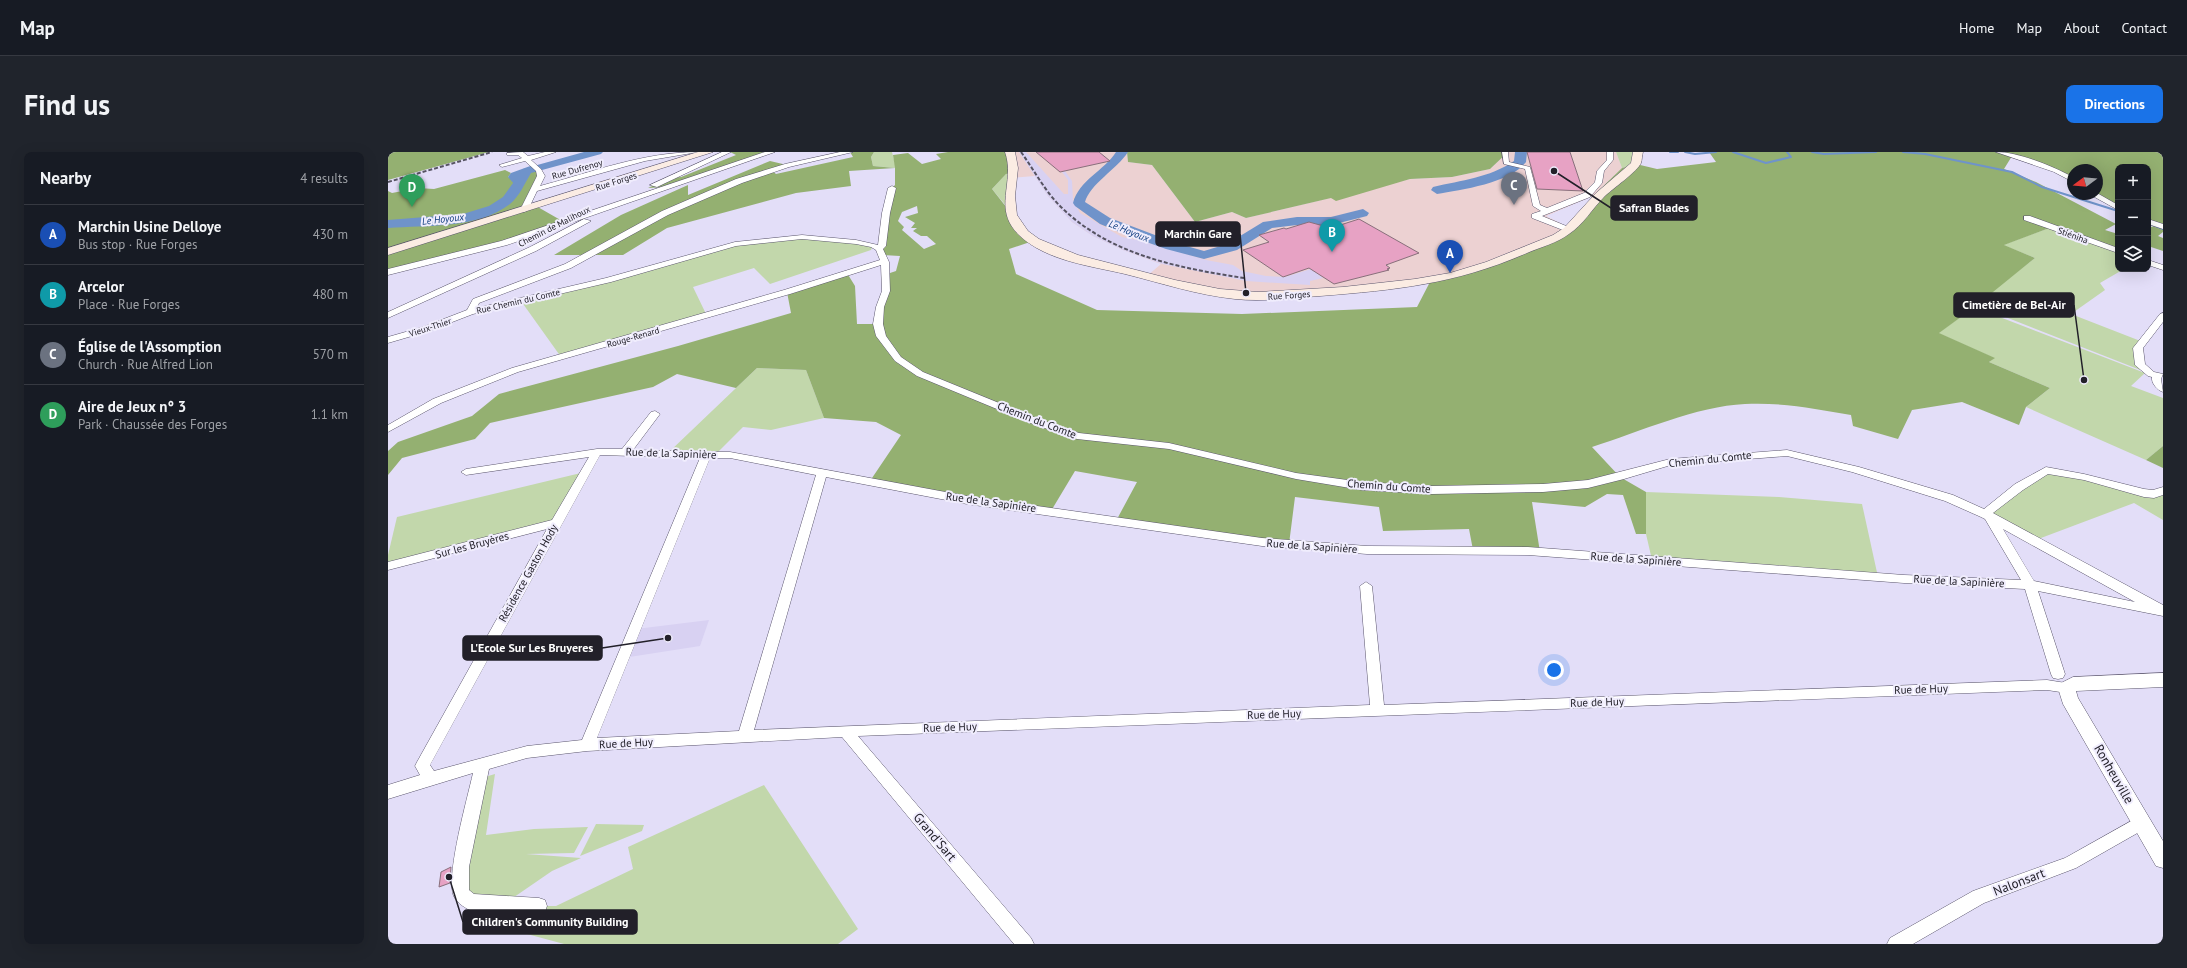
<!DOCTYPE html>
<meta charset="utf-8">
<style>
:root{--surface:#171b24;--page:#20242c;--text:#f1f3f6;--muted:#9ea1a6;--line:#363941;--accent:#1a73e8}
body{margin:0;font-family:"PT Sans",sans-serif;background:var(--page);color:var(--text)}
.controls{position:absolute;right:12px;top:12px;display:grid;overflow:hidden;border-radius:8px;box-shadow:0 4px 16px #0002}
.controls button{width:36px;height:36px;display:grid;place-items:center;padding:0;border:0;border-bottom:1px solid var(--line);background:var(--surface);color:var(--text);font:20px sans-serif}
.compass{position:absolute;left:1679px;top:12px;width:36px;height:36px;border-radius:50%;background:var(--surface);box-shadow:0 4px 16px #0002;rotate:254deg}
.you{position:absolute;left:1166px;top:518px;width:14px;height:14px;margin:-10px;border:3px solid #fff;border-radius:50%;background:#1a73e8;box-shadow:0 0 0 6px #1a73e833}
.badge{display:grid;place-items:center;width:26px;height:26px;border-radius:50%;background:var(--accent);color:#fff;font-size:13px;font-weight:700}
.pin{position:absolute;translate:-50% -33px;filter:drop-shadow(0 1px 2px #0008)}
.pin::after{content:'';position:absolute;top:21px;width:14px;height:12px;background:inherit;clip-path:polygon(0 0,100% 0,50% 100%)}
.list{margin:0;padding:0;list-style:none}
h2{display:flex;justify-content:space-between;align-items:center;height:52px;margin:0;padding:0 16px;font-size:17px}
h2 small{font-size:13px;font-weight:400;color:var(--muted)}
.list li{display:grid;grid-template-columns:26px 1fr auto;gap:12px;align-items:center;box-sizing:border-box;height:60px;padding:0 16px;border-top:1px solid var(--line)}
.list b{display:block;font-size:15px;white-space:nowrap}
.list p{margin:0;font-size:13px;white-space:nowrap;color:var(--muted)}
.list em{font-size:13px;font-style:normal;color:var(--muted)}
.icon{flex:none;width:22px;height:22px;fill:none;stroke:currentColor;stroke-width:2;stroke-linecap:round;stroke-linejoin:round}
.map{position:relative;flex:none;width:1775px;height:792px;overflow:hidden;border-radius:8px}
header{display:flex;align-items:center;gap:24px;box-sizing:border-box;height:56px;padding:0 20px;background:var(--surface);border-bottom:1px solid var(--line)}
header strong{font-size:19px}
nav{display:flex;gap:22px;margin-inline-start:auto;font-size:14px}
.intro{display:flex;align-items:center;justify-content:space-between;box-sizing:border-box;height:96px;padding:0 24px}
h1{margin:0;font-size:28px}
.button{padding:10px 18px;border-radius:8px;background:var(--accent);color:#fff;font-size:14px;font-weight:700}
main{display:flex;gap:24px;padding:0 24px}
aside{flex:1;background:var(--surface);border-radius:8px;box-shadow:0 4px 16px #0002}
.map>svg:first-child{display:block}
.industrial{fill:#ecd1d2}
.built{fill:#d8d1f2}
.green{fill:#c2d7ab}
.forest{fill:#94b071;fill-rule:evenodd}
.water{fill:#6f93ca}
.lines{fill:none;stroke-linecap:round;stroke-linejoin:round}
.stream{stroke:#6f93ca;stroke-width:2}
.river{fill:#6f93ca;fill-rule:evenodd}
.building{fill:#e7a2c4;stroke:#886f7b}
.minor-casing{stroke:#5b566d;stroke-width:1}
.tertiary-casing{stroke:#5b566d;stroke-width:1}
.secondary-casing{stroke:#5b566d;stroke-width:1}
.minor{fill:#fff;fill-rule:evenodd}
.tertiary{fill:#fff;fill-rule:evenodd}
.secondary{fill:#fbece3;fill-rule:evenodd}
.rail{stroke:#565361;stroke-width:2;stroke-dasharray:4 2;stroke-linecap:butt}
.labels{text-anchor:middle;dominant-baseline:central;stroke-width:4;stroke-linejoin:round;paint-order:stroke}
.far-street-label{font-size:9px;fill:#222029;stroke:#f0edfd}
.far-water-label{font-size:10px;font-style:italic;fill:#103d7f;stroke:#f0edfd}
.street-label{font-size:11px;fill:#222029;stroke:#f0edfd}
.near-street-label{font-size:13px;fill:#222029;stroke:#f0edfd}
.leader{fill:none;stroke:#222029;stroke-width:1.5}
.callout-dot{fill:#222029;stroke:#f0edfd;stroke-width:1.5}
.callout{fill:#222029;stroke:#222029;stroke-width:1.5}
.callout-label{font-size:12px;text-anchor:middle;font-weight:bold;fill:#fff}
</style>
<header>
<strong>Map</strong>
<nav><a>Home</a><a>Map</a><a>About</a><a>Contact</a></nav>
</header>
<div class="intro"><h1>Find us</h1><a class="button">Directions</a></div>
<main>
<aside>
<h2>Nearby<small>4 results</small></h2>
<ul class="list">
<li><span class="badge" style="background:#1a4fb4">A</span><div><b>Marchin Usine Delloye</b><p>Bus stop · Rue Forges</p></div><em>430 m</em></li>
<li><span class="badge" style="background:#0f9aa8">B</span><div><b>Arcelor</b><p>Place · Rue Forges</p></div><em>480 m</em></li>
<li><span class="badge" style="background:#6b7280">C</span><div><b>Église de l'Assomption</b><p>Church · Rue Alfred Lion</p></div><em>570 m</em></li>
<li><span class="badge" style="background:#2e9e5b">D</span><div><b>Aire de Jeux n° 3</b><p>Park · Chaussée des Forges</p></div><em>1.1 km</em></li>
</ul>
</aside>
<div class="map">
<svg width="1775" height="792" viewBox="0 0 1775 792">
<rect width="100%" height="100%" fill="#e3def8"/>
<!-- industrial -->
<path class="industrial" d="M622,0H739L740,10L764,13L807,70L844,60L858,66L1022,27L1064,25L1102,17L1120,0H1228L1234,16L1205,44L1158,64L1172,71L1180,78L1081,120L1043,128L876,145L759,124L773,112L735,98L705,84L684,70L660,44L647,24L623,26Z"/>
<!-- built -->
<g class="built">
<path d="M631,0H638L676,42H680V28L674,20L677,19L684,29L685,48L692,61L734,85L754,89L818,108L845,113L854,119L878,124L897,125L923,117L935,126L922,129V133L858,129L774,112L735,98L705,84L684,70L660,44Z"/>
<path d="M321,468L312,494L235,506L248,477Z"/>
</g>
<!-- green -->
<g class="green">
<path d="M486,0H504L508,16L485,14L483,5Z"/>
<path d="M1228,0H1250L1248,12L1234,16Z"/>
<path d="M624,21L623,60L604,37L618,22Z"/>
<path d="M1664,75L1730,99V117H1736L1712,131L1717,138L1683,162L1755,190L1753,191L1755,219L1587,153L1647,106L1615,93Z"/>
<path d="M414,85L485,93L483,98L382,132L366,116L305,135L319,164L173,205L133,149L347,92Z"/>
<path d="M1584,157L1596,159L1757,221L1743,234L1775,246V294L1758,308L1638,255L1662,236L1601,210L1606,206L1550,181Z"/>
<path d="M369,216L418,218L436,266L383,278L355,275L328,302L281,300Z"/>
<path d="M197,320L168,371L0,414V403L9,365Z"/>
<path d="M1653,320L1741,336L1775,339V368L1746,351L1645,389L1597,362Z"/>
<path d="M1258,340L1391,345L1474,352L1490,425L1264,408L1258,382Z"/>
<path d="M107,622L98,683L146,677L200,675L186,701L138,702L193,706L164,719L116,752L82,750L73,715L90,627Z"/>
<path d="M376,633L470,777L450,792H176L139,782L151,754H168L245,717L240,695Z"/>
<path d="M208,672L256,673L254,679L192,704Z"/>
</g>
<!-- forest -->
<g class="forest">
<path d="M0,0H101L0,28Z"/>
<path d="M342,0H384L279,35L260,36L281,26L293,25L348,3Z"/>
<path d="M462,0H486L483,5L485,14L507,16L505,3L520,1L534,12L553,7L548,2L560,0H622L624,21L618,22L604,37L645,89L621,97L628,122L709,158L854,162L1029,155L1043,128L1081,120L1180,78L1205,44L1234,16L1248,12L1269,17L1328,10L1321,0H1775V80L1770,84L1775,86V99L1760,94V76L1769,73L1760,69V15H1730V56L1709,42V18H1685V28L1668,19L1624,4L1616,17L1648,30L1728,72L1717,78L1730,82V97L1664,75L1616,93L1647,106L1584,157L1551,181L1607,206L1601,210L1662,236L1638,255L1631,273L1574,250L1524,258L1510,287L1465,274L1463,263C1429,257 1393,250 1357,252C1309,254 1251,280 1204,295L1232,325L1258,340V382H1248L1235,343L1219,342L1197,355L1144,350L1152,400L1085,398L1081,377L995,379L991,355L907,345L901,392L728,369L749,330L687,319L663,359L482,329L513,283L488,270L436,266L418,218L369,216L348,236L289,222L265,235L102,271L87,287L14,306L0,323V299L10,290L84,264L111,242L290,194L403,161L399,140L459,121L467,134L469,172H489L499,122L508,119L512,104L495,103L491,97L504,36L507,33V16L461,19L463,34L408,41L279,76L235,103H166L233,63L300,33V43L382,9L399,13L383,18L388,22L465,5ZM529,54L530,61L517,65L527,71L523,76H529L525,79L533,84H539L548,92L536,97L514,78L516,75L510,69L514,60Z"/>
<path d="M739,0H1120L1102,17L1064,25L1022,27L948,49L943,46L858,66L844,60L807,70L764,13L740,10Z"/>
<path d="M117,18L123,21L120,25L136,29L141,19L151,18L137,58L148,54L176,70L158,77L0,120V39L4,41L30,36L46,37Z"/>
<path d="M1775,294V316L1758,308Z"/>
</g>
<!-- water -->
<path class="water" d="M145,13L151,18L141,19L136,29L127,33L120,25L123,21Z"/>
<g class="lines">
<!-- stream -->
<g class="stream">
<path d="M1282,0H1290"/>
<path d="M1297,0L1307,2L1328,0"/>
<path d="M1345,0L1378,11L1403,5L1399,0"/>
<path d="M1424,0L1436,2L1488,0"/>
<path d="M1515,0L1537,2L1624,20L1654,35L1730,59"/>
<path d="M1760,71L1775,77"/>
</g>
<!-- river -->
<g class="river">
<path d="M196,0H215L213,2L143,21C137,31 131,45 122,52C90,77 39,73 0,76V68L75,62L101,54L115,45L135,17Z"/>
<path d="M728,0H740C729,17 702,32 697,50L722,66L788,91L816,99L839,92L875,70L909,65H943L975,57L981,61L979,64L943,73H909L884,76L849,98L816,107L778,97L736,82L712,72L687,54L685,51C691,28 716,19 728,0Z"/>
<path d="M1127,0H1139L1138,10C1122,31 1073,38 1049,42L1043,38L1045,35C1074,28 1101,26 1126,9Z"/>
</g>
</g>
<!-- building -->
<g class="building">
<path d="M648,0H711L722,9L672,20Z"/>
<path d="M1139,0H1182L1195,39L1149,37Z"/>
<path d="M971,67L1031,101L998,113L1002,116L999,117L1001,118L946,132L921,116L895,125L855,98L881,90L871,83L896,76L898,77L921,70L943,76Z"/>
<path d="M63,715L62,731L51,735L53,720Z"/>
</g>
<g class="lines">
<!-- minor casing -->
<g class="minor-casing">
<g id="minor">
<path d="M135,0L140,4L157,0H168L143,8L153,17L157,24L152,34C204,20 256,0 310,0L257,9L149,39L140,58L136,60L132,58L149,24L148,19L137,9L114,15L111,13L134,6L130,3H119V1Z"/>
<path d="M334,0H343L269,35L262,33Z"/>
<path d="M377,0H387L119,93L0,123V117L113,89Z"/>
<path d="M452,0H465L401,15L354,31L280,63L183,116L91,151L89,156L218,126L347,90L414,83L468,88L490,93L494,61L500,36L504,34L508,36L502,61L498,94L495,97L501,110L502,139L496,155L495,172L498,184L513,205L535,220L653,268L691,281L781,291L908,321L974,330L1044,334L1155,332L1200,328L1282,307L1399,298L1471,315L1565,343L1596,357L1627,332L1658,315L1696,322L1756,337L1765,338L1775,335V343L1766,346L1756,345L1696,328L1660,322L1635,338L1605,361L1775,453V464L1650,439L1677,522L1675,526L1670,527L1665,526L1663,522L1637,437L1516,431L1140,403L979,402L874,394L579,352L438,325L366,578L982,553L972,434L978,430L984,434L996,553L1659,528L1684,532L1686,536L1684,540L1679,541L1659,538L470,584L643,786L646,792H626L454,585L199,599L139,606L101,617L81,715V738L86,742L151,746L157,748L159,754L157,760L151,762L82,758C75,755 67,749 65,742C59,718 79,648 85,621L0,647V633L32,623L27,614L29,610L159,377L0,418V410L164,368L201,305L78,323L73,320L78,317L209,297H234L263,260L267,259L272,262L245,298L342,300L579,344L874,386L979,394L1140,395L1516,423L1633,428L1597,367L1593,365L1557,349L1464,320L1399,304L1283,313L1236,327L1200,336L1155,340L1044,342L974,338L908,327L781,297L689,287L645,272L529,224L507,209L488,184L485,172L488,155L494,139L493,113L402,142L130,220L53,251L0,280V273L45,247L124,216L396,138L492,108L488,98L483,95L468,92L414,87L348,94L223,130L85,162L41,179L0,191V185L35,175L79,158L85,147L177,112L274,59L348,27L397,12ZM212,303L312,306L194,588L139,594L46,619L42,613ZM322,306H342L428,323L351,579L209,586ZM1615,377L1747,450L1646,429Z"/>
<path d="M1114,0H1120L1121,10L1142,15L1152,53L1159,56L1196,41L1207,30L1209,19L1219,8V0H1225V8L1216,19L1214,31L1202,45L1154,64L1183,76V80H1180L1144,66V62L1153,59L1145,54L1137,17L1116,12Z"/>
<path d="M1608,0C1631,0 1664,14 1685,25V30L1666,20Z"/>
<path d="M1709,41L1730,53V58L1701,42Z"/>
<path d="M1636,64H1642L1730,96V101L1636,68Z"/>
<path d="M196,67L203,69L148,99L0,166V160L142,95Z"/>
<path d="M1760,67L1775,72V77L1760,72Z"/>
<path d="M1760,108L1775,113V118L1760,113Z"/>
<path d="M1775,161V170L1755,196L1757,212L1766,220L1775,222L1773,227L1775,240C1769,238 1763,231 1764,225L1760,224L1747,213L1745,196L1772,162Z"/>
<path d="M1754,663L1760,665L1762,670L1760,675L1688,716L1596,751L1525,792H1499L1502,786L1585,739L1677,706Z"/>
</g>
</g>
<!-- tertiary casing -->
<g class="tertiary-casing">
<path id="tertiary" d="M1775,521V535L1688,539L1690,546L1775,689V716L1768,714L1675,552L1670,536L1673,531L1685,525Z"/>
</g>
<!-- secondary casing -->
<g class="secondary-casing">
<g id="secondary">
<path d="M310,0H325L0,103V96Z"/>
<path d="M617,0H627L630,16L627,44L629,63L640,79L651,87L690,103L787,128L832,137L870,140L955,135L1027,127L1062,121L1098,110L1165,83L1176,76L1208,41L1243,11L1245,0H1255C1254,3 1254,8 1253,11C1250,19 1223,38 1216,45C1204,57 1195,73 1181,82C1169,91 1153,95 1139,101C1068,132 1008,138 932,144C903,146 875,150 847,147C809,143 773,131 737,122C703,114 659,109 632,84C603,57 628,31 617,0Z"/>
</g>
</g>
<!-- minor -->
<use href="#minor" class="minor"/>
<!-- tertiary -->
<use href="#tertiary" class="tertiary"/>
<!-- secondary -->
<use href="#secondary" class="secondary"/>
<!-- rail -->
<g class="rail">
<path d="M633,0C646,18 657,39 672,54C721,103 791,116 856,126"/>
<path d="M0,30L104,0"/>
</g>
</g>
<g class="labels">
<!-- far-street labels -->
<g class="far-street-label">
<text transform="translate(189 17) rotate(-16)">Rue Dufrenoy</text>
<text transform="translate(228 29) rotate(-18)">Rue Forges</text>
<text transform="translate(166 74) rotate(-27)">Chemin de Malihoux</text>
<text transform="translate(1685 83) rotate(20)">Stiéniha</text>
<text transform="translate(901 143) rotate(-4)">Rue Forges</text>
<text transform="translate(130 149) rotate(-13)">Rue Chemin du Comte</text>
<text transform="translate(42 175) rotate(-18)">Vieux-Thier</text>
<text transform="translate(245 185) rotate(-16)">Rouge-Renard</text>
</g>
<!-- far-water labels -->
<g class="far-water-label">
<text transform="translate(55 67) rotate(-6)">Le Hoyoux</text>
<text transform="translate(741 79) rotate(22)">Le Hoyoux</text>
</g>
<!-- street labels -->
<g class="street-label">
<text transform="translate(649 268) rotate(21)">Chemin du Comte</text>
<text transform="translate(283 301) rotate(2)">Rue de la Sapinière</text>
<text transform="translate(1322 307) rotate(-6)">Chemin du Comte</text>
<text transform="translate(1001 334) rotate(4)">Chemin du Comte</text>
<text transform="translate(603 350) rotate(8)">Rue de la Sapinière</text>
<text transform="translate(84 393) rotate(-15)">Sur les Bruyères</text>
<text transform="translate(924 394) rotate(4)">Rue de la Sapinière</text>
<text transform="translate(1248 407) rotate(4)">Rue de la Sapinière</text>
<text transform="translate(140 421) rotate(-61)">Résidence Gaston Hody</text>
<text transform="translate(1571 429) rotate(3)">Rue de la Sapinière</text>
<text transform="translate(1533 537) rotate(-2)">Rue de Huy</text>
<text transform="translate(1209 550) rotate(-2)">Rue de Huy</text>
<text transform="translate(886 562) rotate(-2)">Rue de Huy</text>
<text transform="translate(562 575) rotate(-2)">Rue de Huy</text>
<text transform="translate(238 591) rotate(-3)">Rue de Huy</text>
</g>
<!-- near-street labels -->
<g class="near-street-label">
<text transform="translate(1726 622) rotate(60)">Ronheuville</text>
<text transform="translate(547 685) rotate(50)">Grand'Sart</text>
<text transform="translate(1631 730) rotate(-21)">Nalonsart</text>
</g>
</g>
<!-- callouts -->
<path class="leader" d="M1166 19L1223 56M858 141L852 82M1696 228L1686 153M280 486L214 496M61 725L75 770"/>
<g class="callout-dot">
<circle cx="1166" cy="19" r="4"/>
<circle cx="858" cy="141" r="4"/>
<circle cx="1696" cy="228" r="4"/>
<circle cx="280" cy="486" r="4"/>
<circle cx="61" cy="725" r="4"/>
</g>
<g class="callout">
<rect x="1223" y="44" width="86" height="24" rx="4"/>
<rect x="768" y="70" width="84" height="24" rx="4"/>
<rect x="1566" y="141" width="120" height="24" rx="4"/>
<rect x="75" y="484" width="139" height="24" rx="4"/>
<rect x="75" y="758" width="174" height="24" rx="4"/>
</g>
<g class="callout-label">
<text x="1266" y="60">Safran Blades</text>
<text x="810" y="86">Marchin Gare</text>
<text x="1626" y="157">Cimetière de Bel-Air</text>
<text x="144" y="500">L'Ecole Sur Les Bruyeres</text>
<text x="162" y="774">Children's Community Building</text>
</g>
</svg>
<div class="controls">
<button>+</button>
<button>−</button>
<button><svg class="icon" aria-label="layers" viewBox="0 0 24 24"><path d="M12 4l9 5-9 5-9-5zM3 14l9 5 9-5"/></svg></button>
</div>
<svg class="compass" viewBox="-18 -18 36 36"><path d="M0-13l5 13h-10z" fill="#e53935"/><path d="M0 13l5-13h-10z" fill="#9ea1a6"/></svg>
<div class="you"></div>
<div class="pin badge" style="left:1062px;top:121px;background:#1a4fb4">A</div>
<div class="pin badge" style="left:944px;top:100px;background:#0f9aa8">B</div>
<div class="pin badge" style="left:1126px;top:53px;background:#6b7280">C</div>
<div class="pin badge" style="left:24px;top:55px;background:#2e9e5b">D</div>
</div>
</main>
